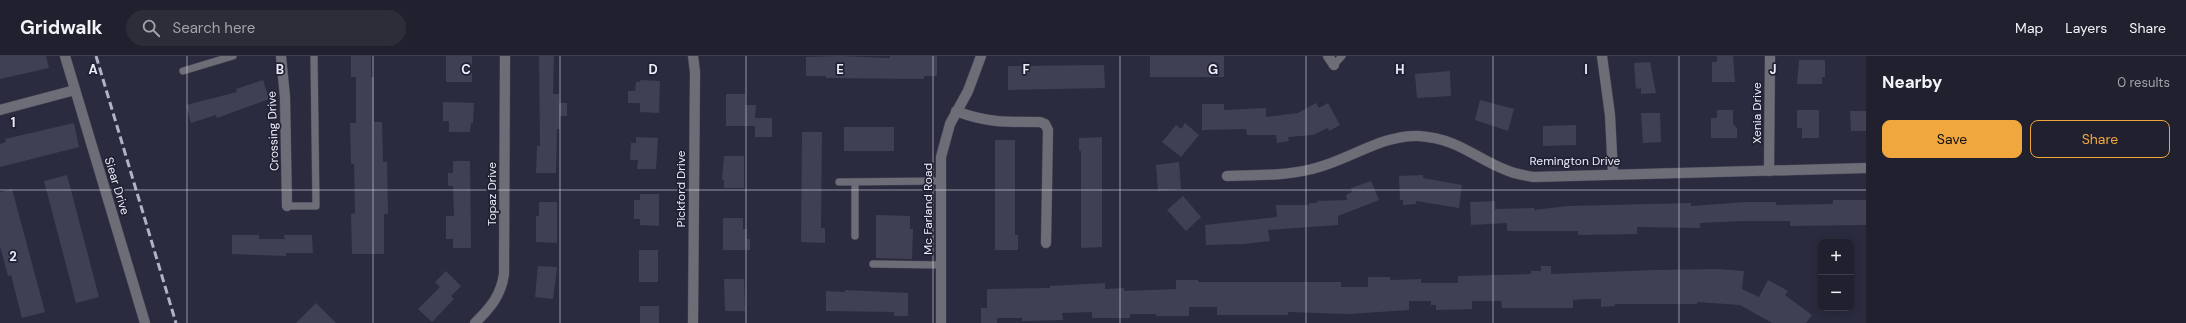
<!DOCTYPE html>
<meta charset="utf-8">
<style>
:root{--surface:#20202e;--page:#2d2d3a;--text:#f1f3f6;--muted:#a2a3aa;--line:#3d3e4a;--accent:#efa73e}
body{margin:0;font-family:"DM Sans",sans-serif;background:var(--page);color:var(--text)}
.controls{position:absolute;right:12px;bottom:12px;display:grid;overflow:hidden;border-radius:8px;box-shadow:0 2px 10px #0003}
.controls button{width:36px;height:36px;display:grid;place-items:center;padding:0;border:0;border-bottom:1px solid var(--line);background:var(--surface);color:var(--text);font:20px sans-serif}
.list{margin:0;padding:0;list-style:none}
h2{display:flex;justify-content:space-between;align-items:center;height:52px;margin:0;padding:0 16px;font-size:17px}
h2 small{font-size:13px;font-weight:400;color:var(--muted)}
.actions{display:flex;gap:8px;padding:12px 16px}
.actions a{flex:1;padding:9px 0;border:1px solid var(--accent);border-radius:8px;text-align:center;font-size:14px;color:var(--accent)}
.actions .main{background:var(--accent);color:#111}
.icon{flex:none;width:22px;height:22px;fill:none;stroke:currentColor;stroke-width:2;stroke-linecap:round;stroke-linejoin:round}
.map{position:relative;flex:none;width:1866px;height:267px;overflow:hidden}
header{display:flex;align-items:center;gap:24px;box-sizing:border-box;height:56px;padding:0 20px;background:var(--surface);border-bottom:1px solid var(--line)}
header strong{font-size:19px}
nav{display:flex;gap:22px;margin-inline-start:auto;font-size:14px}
.search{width:280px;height:36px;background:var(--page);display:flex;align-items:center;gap:10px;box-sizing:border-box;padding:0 14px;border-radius:22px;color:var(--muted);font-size:15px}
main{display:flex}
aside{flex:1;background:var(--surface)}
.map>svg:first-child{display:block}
.building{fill:#3f4054}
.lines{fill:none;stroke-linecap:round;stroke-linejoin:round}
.lane-casing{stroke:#454658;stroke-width:8}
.street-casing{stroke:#454658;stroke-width:11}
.lane{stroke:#6c6d77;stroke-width:7}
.street{stroke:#6c6d77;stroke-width:10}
.rail{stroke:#b2b3c2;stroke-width:3;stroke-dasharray:8 4;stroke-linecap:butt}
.grid{fill:none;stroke:#ecedfa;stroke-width:1;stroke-opacity:0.55}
.labels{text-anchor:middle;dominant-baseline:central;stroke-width:3.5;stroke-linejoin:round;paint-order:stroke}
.street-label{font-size:12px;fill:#ecedfa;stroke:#212134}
.grid-label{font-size:13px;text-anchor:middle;font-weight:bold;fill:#ecedfa;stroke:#212134;stroke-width:3.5;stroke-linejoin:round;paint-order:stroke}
</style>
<header>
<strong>Gridwalk</strong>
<div class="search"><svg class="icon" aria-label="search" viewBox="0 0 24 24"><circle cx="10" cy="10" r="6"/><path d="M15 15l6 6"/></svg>Search here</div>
<nav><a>Map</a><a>Layers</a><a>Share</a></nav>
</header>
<main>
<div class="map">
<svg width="1866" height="267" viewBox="0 0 1866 267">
<rect width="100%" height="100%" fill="#2a2b3e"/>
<!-- building -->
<g class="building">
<path d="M0,0H46L49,12L0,23Z"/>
<path d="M351,0H371V21H374V66H382L383,106H387L388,158H384V198H352L351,158L355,157L354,108H351L350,67H356V21H351Z"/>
<rect x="446" y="0" width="26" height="26"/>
<path d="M539,0H554L553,38H559V47H567V60H560V73H557L556,117H536L537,90H540Z"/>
<path d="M840,0L890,2V0H937V20H924V23L826,22V20H806V1Z"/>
<rect x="1150" y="0" width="74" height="21"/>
<path d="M1717,0H1733L1735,26H1712V6H1717Z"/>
<path d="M1799,4H1825V21H1822V28H1797Z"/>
<path d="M1650,6L1656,37L1641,38V32L1636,33L1634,7Z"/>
<path d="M1104,9L1105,32L1008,34V10Z"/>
<path d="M1450,15L1451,40L1417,42L1415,18Z"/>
<path d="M263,24L269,43L217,62L216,59L191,67L186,49L237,36L236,33Z"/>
<path d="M640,24L660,25L659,57L640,56V47H628V35H635L636,26H640Z"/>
<path d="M726,38H745V49H756L755,62H772V81H755V70H726Z"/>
<path d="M1480,44L1514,53L1508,75L1475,64Z"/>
<path d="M443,46L474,47L473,67H471L470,76H449V65H443Z"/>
<path d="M1316,47L1319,52L1328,47L1340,69L1329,75L1328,72L1313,79L1288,81L1289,85L1277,87L1276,79H1247L1246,73L1202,74V48H1224V54L1266,52V61L1298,57Z"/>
<path d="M1717,54H1733V68L1737,72V82H1711V62H1717Z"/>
<path d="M1797,54H1819V82H1802V72H1797Z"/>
<path d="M1850,55H1866V75H1851Z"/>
<path d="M1641,57H1660L1661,86L1643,87Z"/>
<path d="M74,67L79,91L0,111V88L6,86L5,83Z"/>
<path d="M1185,67L1199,79L1181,101L1162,86L1176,69L1181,73Z"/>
<path d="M1576,69V89L1543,90V70Z"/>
<rect x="844" y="71" width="50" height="24"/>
<path d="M802,76H822L821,172H825V187L801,186Z"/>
<path d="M636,81L658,82L656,113H637L638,104H630L631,87H636Z"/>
<path d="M1102,81V191L1081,192V95H1079V82Z"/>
<path d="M995,84H1015V179H1018V194H995Z"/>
<path d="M724,100H744V132H724V124H722Z"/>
<path d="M453,105H470L471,192H453V183H446V160H454L453,130H448V117H453Z"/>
<path d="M1179,106L1181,133L1158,135L1156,109Z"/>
<path d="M67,119L99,241L76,247L44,125Z"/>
<path d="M1423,119V122L1462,129L1459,152L1416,145V148L1403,149V144H1400L1399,120Z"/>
<path d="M1371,125L1379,144L1338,160V169L1268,174L1270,185L1244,188L1206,189L1205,169L1277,161L1276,149H1309V147H1317V145L1347,144L1346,139L1352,136L1351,132Z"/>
<path d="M12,133L45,256L22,262L11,219L8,220L0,190V136Z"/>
<path d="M640,138H659V170L640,169V163H634V144H640Z"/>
<path d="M1183,140L1201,161L1186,175L1167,154Z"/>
<path d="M1833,144H1866V169L1790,170V165H1741L1700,167V172L1637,171V178L1578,179V175H1507V167L1471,169L1470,146L1495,145V153L1534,152V154L1568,150L1691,147V150L1746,146H1776V149L1833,148Z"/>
<path d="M539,146H557V187L536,186V160H539Z"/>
<path d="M876,159L910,160V173H913L912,203L876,202Z"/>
<path d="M723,162H743V173H747V183H750V194H723Z"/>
<path d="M232,179H259V183H285L284,179H312L313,197H286V200L232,198Z"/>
<rect x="639" y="194" width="19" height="32"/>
<path d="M538,210L557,211L553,243L535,241Z"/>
<path d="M1541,210H1551V218L1655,214L1717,213L1744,215L1742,233L1759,241L1768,224L1788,235L1785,239L1812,259L1806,267H1772L1740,249L1697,246V248H1615V250L1601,251V243H1587L1573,244V252H1502L1501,245H1472V253L1436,254V249H1431V245H1409V254L1348,258L1288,256V259H1217V251H1189V260H1156V258H1130V262H1092V256L1062,257L1063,264L1022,265V262H997V267H981V252H987V233L1050,232V230L1105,227V233L1124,232V235L1176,233V224H1198V226H1341V231H1368V221H1390V224L1421,223V227H1458V220L1531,218V215H1541Z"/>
<path d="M446,215L461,230L451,240L454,243L432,266L418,253L440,231L435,226Z"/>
<path d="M724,223H744L745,255H725Z"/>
<path d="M845,234L908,237V260H894V256L826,255V235L845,236Z"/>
<path d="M316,247L336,267H296Z"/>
<rect x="640" y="250" width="19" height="17"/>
</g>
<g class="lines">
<!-- lane casing -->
<g class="lane-casing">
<g id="lane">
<path d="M1334,9L1342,0"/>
<path d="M183,15L233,0"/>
<path d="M839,126L940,125"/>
<path d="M855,126V180"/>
<path d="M287,150H316L314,0"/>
<path d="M873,208L941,209"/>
</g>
</g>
<!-- street casing -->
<g class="street-casing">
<g id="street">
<path d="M65,0L145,267"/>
<path d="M281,0L285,41L287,150"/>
<path d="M1328,0L1334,9"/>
<path d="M1602,0L1610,59L1613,118"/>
<path d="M0,54L75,34"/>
<path d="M956,55C986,67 1009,66 1040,66L1045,68L1048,74L1046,187"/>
<path d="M1769,115L1770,0"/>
<path d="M1227,120C1256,119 1284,120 1312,113C1348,105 1382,78 1419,80C1459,83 1473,101 1506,114C1514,118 1524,119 1533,121L1866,112"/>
<path d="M475,267C490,252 501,240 504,218L505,0"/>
<path d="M693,267L695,16L693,0"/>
<path d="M941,267V101L950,68L968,35L981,0"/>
</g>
</g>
<!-- lane -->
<use href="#lane" class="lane"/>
<!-- street -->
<use href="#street" class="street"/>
<!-- rail -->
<path class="rail" d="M96,0L176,267"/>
</g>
<!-- grid -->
<path class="grid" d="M187,0V267M373,0V267M560,0V267M746,0V267M933,0V267M1120,0V267M1306,0V267M1493,0V267M1679,0V267M0,134H1866"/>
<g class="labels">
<!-- street labels -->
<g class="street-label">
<text transform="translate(1757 57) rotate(-90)">Xenia Drive</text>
<text transform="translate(273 75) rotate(-92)">Crossing Drive</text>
<text x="1575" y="105">Remington Drive</text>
<text transform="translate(117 130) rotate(73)">Siear Drive</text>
<text transform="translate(681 133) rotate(-90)">Pickford Drive</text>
<text transform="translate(492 138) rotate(-90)">Topaz Drive</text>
<text transform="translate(928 153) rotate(-90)">Mc Farland Road</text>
</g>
</g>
<g class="grid-label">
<text x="93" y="18">A</text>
<text x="280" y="18">B</text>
<text x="466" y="18">C</text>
<text x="653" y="18">D</text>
<text x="840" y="18">E</text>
<text x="1026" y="18">F</text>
<text x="1213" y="18">G</text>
<text x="1400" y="18">H</text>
<text x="1586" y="18">I</text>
<text x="1773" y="18">J</text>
<text x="13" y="71">1</text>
<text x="13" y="205">2</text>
</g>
</svg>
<div class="controls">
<button>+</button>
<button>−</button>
</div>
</div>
<aside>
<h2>Nearby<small>0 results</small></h2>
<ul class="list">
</ul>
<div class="actions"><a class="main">Save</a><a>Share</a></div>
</aside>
</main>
